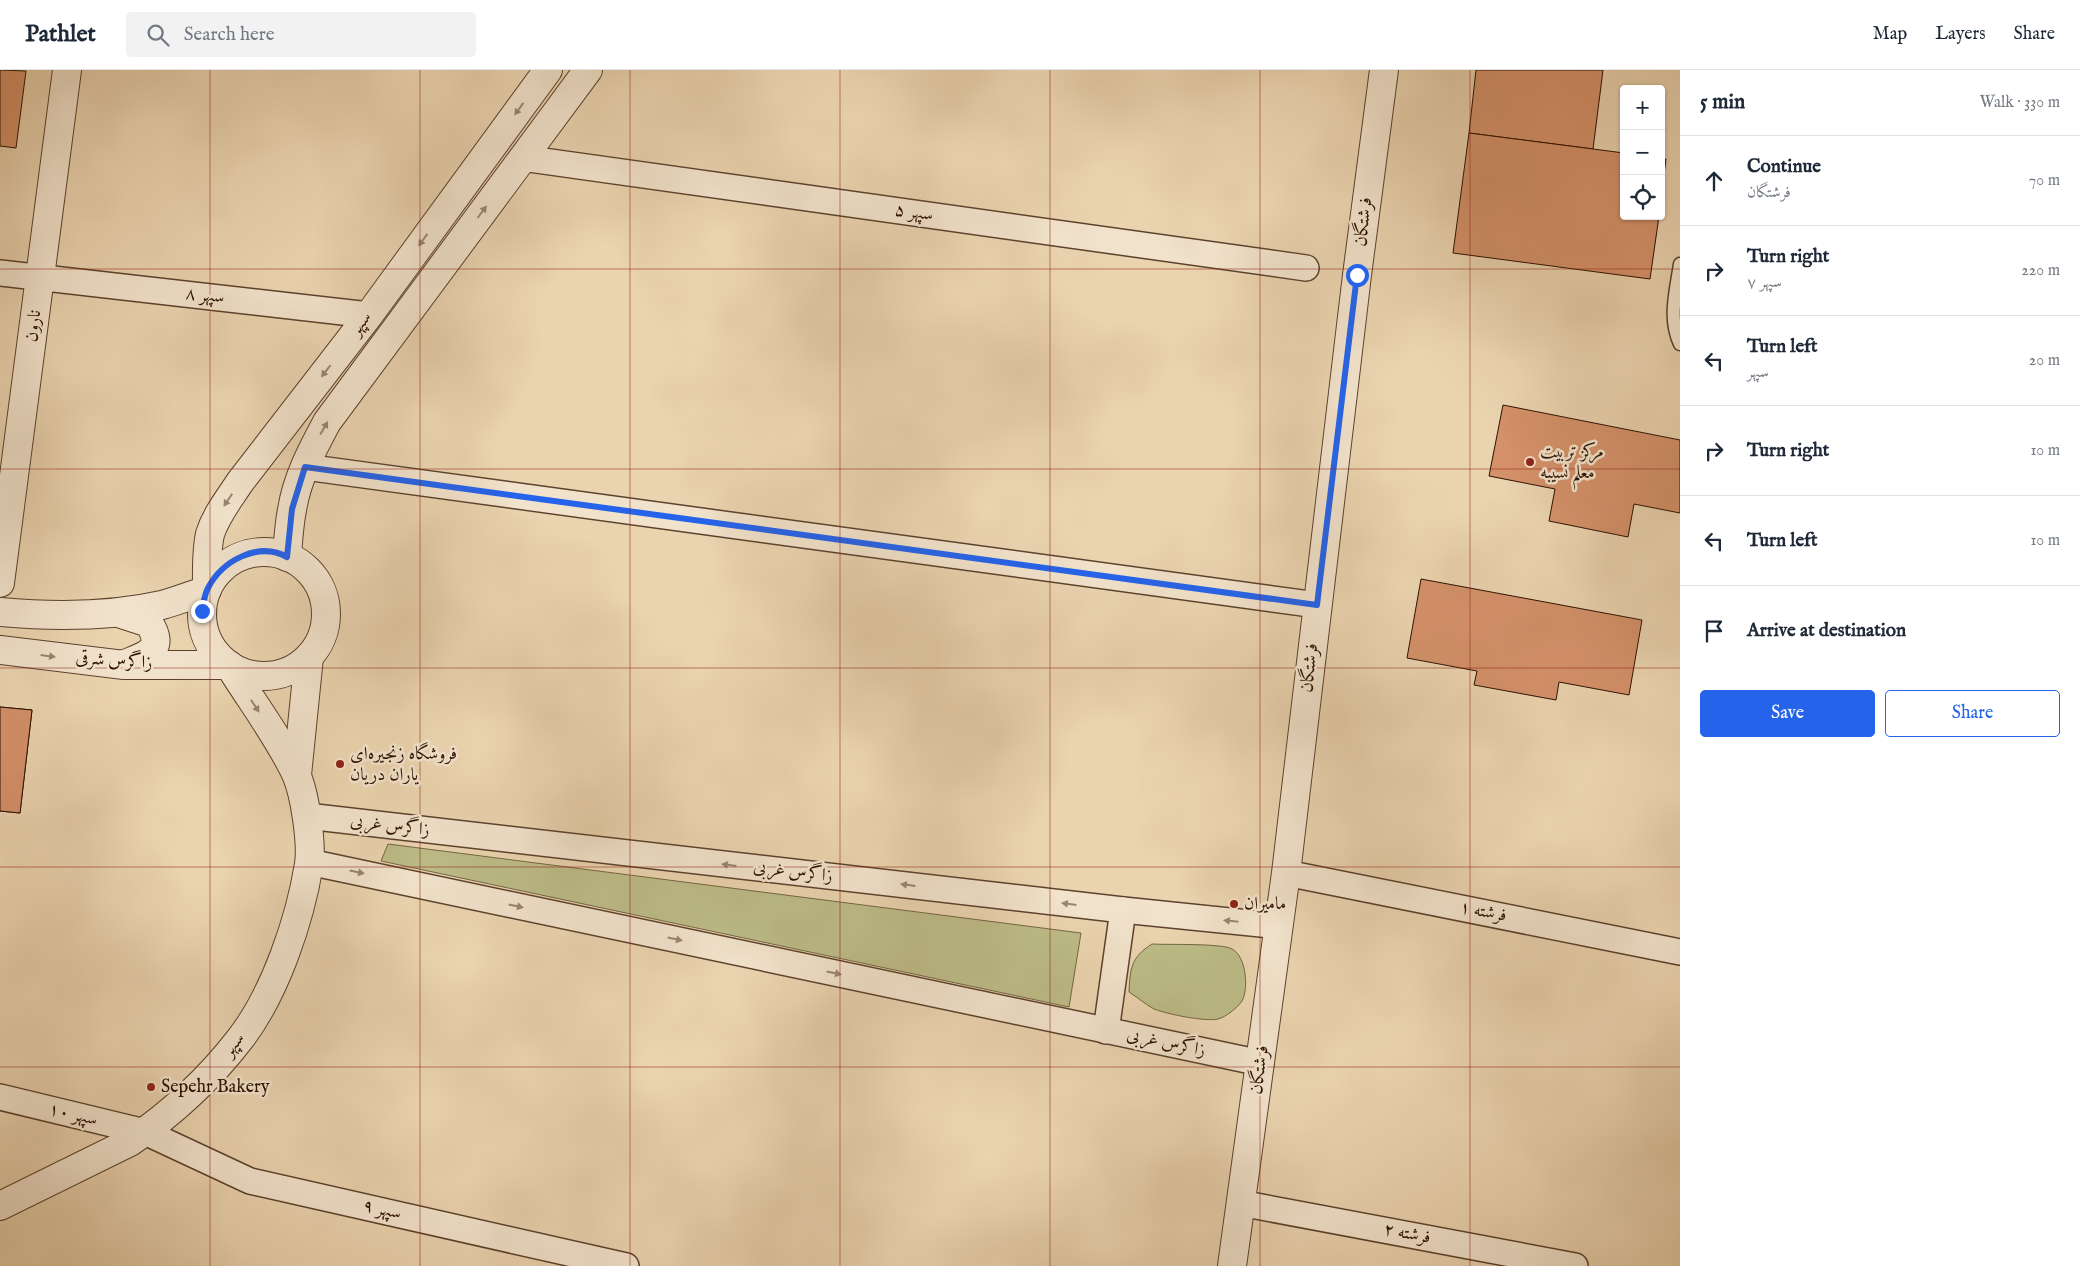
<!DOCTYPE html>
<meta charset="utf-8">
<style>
:root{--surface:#fff;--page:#f2f2f3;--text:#1f2937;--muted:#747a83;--line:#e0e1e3;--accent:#2563eb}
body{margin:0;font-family:"IM FELL English",Amiri,serif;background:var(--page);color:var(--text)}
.controls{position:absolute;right:15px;top:15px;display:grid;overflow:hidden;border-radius:5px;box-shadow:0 1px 4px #0004}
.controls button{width:45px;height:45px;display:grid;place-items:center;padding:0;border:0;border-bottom:1px solid var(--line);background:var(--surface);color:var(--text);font:25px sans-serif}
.stop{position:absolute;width:15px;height:15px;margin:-11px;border:4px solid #2563eb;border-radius:50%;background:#fff}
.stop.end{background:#2563eb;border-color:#fff;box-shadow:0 1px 5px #0008}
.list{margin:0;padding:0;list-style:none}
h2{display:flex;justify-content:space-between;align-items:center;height:65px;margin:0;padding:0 20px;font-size:21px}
h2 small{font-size:16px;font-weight:400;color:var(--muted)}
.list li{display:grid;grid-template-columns:32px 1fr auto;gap:15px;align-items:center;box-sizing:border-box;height:90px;padding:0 20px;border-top:1px solid var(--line)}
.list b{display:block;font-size:19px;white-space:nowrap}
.list p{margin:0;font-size:16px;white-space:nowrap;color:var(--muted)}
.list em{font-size:16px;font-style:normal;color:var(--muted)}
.actions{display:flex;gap:10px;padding:15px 20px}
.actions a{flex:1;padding:11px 0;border:1px solid var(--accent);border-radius:5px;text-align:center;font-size:18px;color:var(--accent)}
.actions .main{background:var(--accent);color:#fff}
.icon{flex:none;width:28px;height:28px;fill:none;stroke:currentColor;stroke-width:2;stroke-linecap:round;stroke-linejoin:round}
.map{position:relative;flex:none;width:1680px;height:1196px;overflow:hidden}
header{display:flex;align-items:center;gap:30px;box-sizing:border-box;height:70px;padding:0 25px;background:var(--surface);border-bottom:1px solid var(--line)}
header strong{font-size:24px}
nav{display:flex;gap:28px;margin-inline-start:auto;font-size:18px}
.search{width:350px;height:45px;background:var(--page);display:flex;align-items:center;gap:12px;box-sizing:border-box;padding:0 18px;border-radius:5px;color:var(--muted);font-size:19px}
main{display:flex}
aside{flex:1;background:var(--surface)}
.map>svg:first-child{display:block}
.green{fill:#bcbb87;stroke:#746644}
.building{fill:#d4916a;stroke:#2d1000}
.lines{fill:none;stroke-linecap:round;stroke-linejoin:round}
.service-casing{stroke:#5c412c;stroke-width:15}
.minor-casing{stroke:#5c412c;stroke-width:28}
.tertiary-casing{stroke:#5c412c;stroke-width:30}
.service{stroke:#f1e2cb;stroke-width:12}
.minor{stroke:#f1e2cb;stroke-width:25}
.tertiary{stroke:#f1e2cb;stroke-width:28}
.oneway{fill:#998470}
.route{stroke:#2563eb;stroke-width:6}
.grid{fill:none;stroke:#8f2418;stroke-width:1;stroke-opacity:0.55}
.poi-dot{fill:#8f2418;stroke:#f1e2cb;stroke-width:2}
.labels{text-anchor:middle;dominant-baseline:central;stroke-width:5;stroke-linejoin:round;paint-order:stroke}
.street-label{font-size:18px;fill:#2d1000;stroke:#f1e2cb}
.poi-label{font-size:18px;fill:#2d1000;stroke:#f1e2cb;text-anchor:start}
</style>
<header>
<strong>Pathlet</strong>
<div class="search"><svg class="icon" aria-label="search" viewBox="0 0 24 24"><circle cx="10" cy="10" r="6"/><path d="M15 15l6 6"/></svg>Search here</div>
<nav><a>Map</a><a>Layers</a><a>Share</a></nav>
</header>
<main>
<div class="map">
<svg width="1680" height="1196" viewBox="0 0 1680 1196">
<rect width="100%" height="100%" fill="#ead3af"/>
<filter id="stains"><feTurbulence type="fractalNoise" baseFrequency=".004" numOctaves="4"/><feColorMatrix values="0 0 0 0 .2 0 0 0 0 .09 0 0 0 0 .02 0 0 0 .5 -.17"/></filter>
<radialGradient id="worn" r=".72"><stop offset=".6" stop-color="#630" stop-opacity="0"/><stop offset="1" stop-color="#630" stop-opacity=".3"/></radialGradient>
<!-- green -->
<g class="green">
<path d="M388,774L1081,863L1069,937L381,791Z"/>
<path d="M1152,874C1167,875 1222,873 1232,879C1246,886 1249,918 1242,931C1237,938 1226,947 1218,949C1206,952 1166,944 1154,939C1145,934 1137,927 1129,922C1130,899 1131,887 1152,874Z"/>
</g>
<!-- building -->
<g class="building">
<path d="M0,0L26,1L16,78L0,76Z"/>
<path d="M1476,0H1603L1593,79L1469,63Z"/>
<path d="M1469,63L1624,83V146H1659L1650,209L1453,183Z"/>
<path d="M1661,89H1666L1661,127Z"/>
<path d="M1503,335L1680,370V443L1634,434L1628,467L1549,451L1555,419L1489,406Z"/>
<path d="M1421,509L1642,550L1629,625L1559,612L1556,630L1474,615L1477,601L1407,588Z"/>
<path d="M0,637L32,640L20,743L0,741Z"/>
<path d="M0,637L32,640L20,743L0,741Z"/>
</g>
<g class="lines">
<!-- service casing -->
<g class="service-casing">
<path id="service" d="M1680,194C1676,221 1668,249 1680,274"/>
</g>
<!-- minor casing -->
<g class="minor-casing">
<g id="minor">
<path d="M522,88L1306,198"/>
<path d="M0,203L369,245"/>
<path d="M305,397L1317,535"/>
<path d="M307,746L1123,840L1279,856"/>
<path d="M309,792L1261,993"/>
<path d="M1286,803L1680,882"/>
<path d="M1106,961L1123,840"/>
<path d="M0,1027L145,1062L250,1111L626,1196"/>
<path d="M1240,1133L1575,1196"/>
</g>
</g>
<!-- tertiary casing -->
<g class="tertiary-casing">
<g id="tertiary">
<circle cx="264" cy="544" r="62"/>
<path d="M287,487C288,471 289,455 292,440C297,408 312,380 327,352L588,0"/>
<path d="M0,513L67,0"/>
<path d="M0,542C55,547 109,547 162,535C177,531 192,525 207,520C207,502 206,482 210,464C216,445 229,429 240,412L369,245L548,0"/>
<path d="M118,543L149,553C166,580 147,585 125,594"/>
<path d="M0,580L124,595H229C250,629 280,669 296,704C305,724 312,773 309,794C300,850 275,924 240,969C210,1008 171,1044 130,1072L0,1136"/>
<path d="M297,705L309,587"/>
<path d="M1232,1196L1286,803L1357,205L1384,0"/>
</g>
</g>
<!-- service -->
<use href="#service" class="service"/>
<!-- minor -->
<use href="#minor" class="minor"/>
<!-- tertiary -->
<use href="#tertiary" class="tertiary"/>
</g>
<!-- one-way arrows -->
<defs><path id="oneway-solid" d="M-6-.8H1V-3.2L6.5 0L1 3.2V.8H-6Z" transform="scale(1.25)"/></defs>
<g class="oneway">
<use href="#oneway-solid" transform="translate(519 39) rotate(126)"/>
<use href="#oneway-solid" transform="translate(482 142) rotate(-53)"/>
<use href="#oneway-solid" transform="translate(423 170) rotate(126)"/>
<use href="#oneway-solid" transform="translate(326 301) rotate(128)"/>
<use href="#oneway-solid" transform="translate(324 358) rotate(-60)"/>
<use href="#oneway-solid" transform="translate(228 430) rotate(124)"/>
<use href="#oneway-solid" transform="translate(48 586) rotate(7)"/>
<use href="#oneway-solid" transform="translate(255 636) rotate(57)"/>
<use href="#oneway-solid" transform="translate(729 795) rotate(-173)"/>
<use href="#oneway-solid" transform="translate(357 802) rotate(12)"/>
<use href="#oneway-solid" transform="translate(908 815) rotate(-173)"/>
<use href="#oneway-solid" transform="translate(1069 834) rotate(-173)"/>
<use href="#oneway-solid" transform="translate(516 836) rotate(12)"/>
<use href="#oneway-solid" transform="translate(1231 851) rotate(-174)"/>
<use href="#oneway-solid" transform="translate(675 869) rotate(12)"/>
<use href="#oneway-solid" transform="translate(834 903) rotate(12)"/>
</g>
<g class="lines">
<!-- route -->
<path class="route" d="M202,541C204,533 204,525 208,518C222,491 258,471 287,487L292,439L305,397L1317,535L1357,205"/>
</g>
<!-- grid -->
<path class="grid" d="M210,0V1196M420,0V1196M630,0V1196M840,0V1196M1050,0V1196M1260,0V1196M1470,0V1196M0,199H1680M0,399H1680M0,598H1680M0,797H1680M0,997H1680"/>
<!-- markers -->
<g class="poi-dot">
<circle cx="1530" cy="392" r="5"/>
<circle cx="340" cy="694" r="5"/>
<circle cx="1234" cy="834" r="5"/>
<circle cx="151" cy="1017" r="5"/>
</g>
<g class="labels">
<!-- street labels -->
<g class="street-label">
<text transform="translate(914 143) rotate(8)">سپهر ۵</text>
<text transform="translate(1364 152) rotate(-83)">فرشتگان</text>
<text transform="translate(205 226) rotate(6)">سپهر ۸</text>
<text transform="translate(361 254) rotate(-53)">سپهر</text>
<text transform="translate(34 256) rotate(-83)">نارون</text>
<text transform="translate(114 591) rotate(4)">زاگرس شرقی</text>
<text transform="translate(1310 598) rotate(-83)">فرشتگان</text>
<text transform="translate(390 756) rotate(7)">زاگرس غربی</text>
<text transform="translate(793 802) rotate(7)">زاگرس غربی</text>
<text transform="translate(1483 842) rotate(11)">فرشته ۱</text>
<text transform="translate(1166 973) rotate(12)">زاگرس غربی</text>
<text transform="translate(234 975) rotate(-52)">سپهر</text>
<text transform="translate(1260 1000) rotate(-82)">فرشتگان</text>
<text transform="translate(73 1045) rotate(13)">سپهر ۱۰</text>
<text transform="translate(382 1140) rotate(13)">سپهر ۹</text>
<text transform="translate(1407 1164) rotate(11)">فرشته ۲</text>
</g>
<!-- poi labels -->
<g class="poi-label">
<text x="1540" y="382">مرکز تربیت<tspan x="1540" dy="21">معلم نسیبه</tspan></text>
<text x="350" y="684">فروشگاه زنجیره‌ای<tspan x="350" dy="21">یاران دریان</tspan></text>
<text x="1244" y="834">مامیران</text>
<text x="161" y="1017">Sepehr Bakery</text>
</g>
</g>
<rect width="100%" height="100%" filter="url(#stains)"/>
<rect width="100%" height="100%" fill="url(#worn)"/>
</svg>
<div class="controls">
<button>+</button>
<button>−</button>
<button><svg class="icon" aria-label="locate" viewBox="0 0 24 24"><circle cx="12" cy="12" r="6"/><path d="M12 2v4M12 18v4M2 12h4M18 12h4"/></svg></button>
</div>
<div class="stop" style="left:1357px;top:205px"></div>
<div class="stop end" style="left:202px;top:541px"></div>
</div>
<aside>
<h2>5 min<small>Walk · 330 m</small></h2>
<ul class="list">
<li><svg class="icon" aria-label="ahead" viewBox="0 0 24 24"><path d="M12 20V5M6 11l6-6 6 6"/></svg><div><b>Continue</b><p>فرشتگان</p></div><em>70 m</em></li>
<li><svg class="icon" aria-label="right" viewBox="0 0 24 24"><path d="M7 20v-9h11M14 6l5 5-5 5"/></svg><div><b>Turn right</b><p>سپهر ۷</p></div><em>220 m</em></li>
<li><svg class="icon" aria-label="left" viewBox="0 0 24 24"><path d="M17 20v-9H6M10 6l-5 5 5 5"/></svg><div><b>Turn left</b><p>سپهر</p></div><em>20 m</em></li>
<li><svg class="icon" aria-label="right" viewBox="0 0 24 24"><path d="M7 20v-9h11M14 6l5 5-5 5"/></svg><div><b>Turn right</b></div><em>10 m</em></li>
<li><svg class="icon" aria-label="left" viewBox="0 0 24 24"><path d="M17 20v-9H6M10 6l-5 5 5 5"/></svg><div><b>Turn left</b></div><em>10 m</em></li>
<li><svg class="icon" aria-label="arrive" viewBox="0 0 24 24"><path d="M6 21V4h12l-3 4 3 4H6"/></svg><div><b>Arrive at destination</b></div></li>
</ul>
<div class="actions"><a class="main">Save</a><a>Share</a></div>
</aside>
</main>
